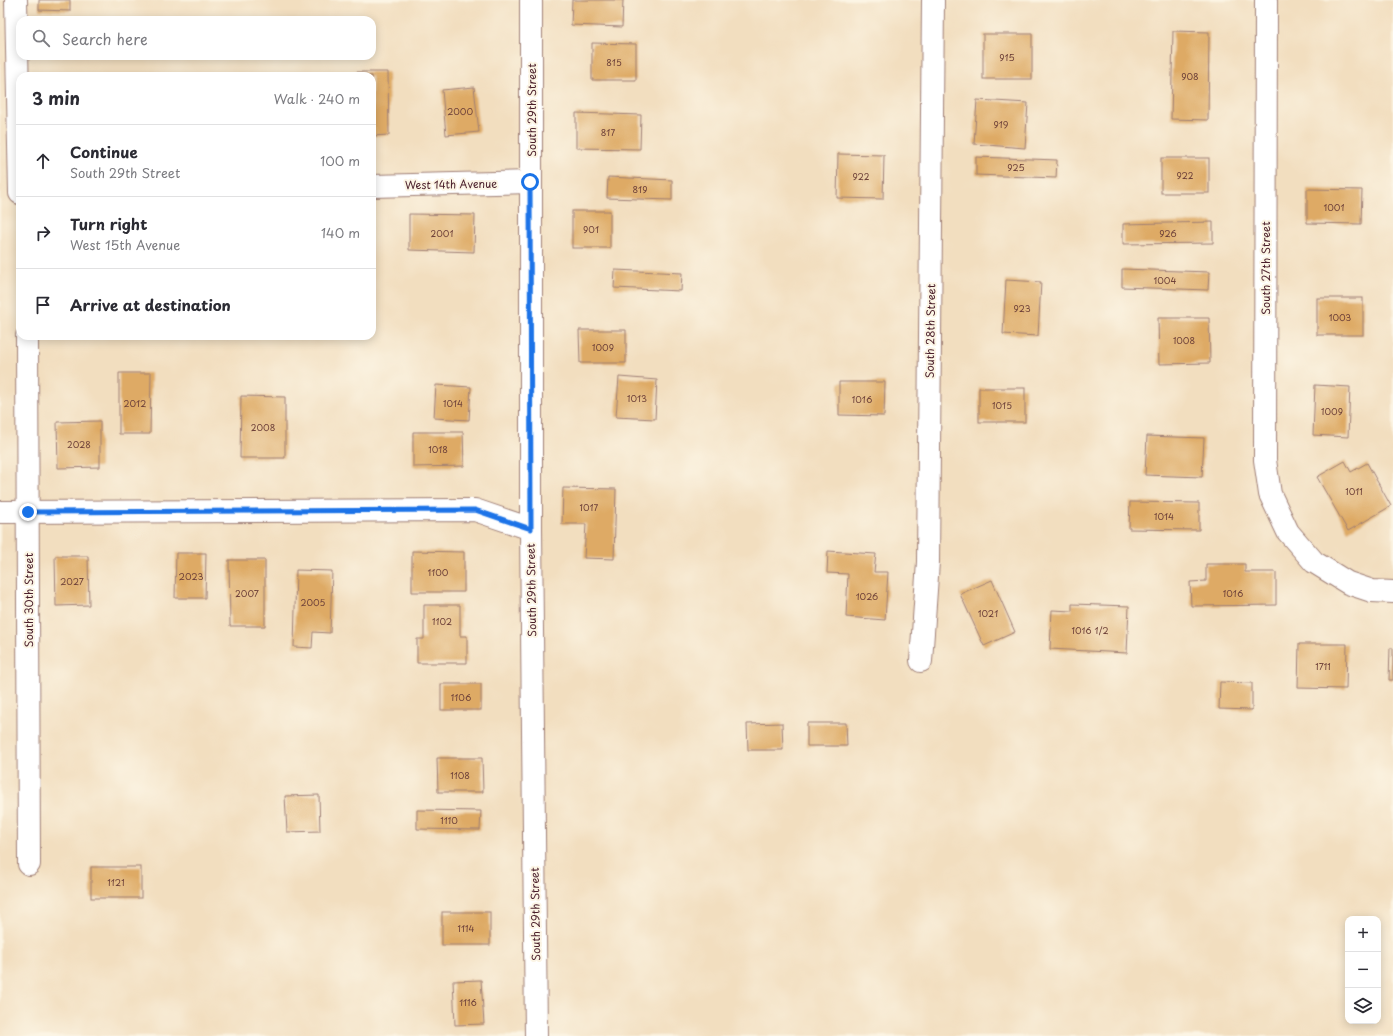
<!DOCTYPE html>
<meta charset="utf-8">
<style>
:root{--surface:#fff;--page:#f2f2f3;--text:#2b2b33;--muted:#7c7c81;--line:#e1e1e2}
body{margin:0;font-family:"Playpen Sans",sans-serif;background:var(--page);color:var(--text)}
.controls{position:absolute;right:12px;bottom:12px;display:grid;overflow:hidden;border-radius:8px;box-shadow:0 2px 10px #0003}
.controls button{width:36px;height:36px;display:grid;place-items:center;padding:0;border:0;border-bottom:1px solid var(--line);background:var(--surface);color:var(--text);font:20px sans-serif}
.stop{position:absolute;width:12px;height:12px;margin:-9px;border:3px solid #1a73e8;border-radius:50%;background:#fff}
.stop.end{background:#1a73e8;border-color:#fff;box-shadow:0 1px 4px #0008}
.list{margin:0;padding:0;list-style:none}
h2{display:flex;justify-content:space-between;align-items:center;height:52px;margin:0;padding:0 16px;font-size:17px}
h2 small{font-size:13px;font-weight:400;color:var(--muted)}
.list li{display:grid;grid-template-columns:26px 1fr auto;gap:12px;align-items:center;box-sizing:border-box;height:72px;padding:0 16px;border-top:1px solid var(--line)}
.list b{display:block;font-size:15px;white-space:nowrap}
.list p{margin:0;font-size:13px;white-space:nowrap;color:var(--muted)}
.list em{font-size:13px;font-style:normal;color:var(--muted)}
.icon{flex:none;width:22px;height:22px;fill:none;stroke:currentColor;stroke-width:2;stroke-linecap:round;stroke-linejoin:round}
.map{position:relative;flex:none;width:1393px;height:1036px;overflow:hidden}
.search{position:absolute;background:var(--surface);box-shadow:0 2px 10px #0003;left:16px;top:16px;width:360px;height:44px;display:flex;align-items:center;gap:10px;box-sizing:border-box;padding:0 14px;border-radius:12px;color:var(--muted);font-size:15px}
.panel{position:absolute;background:var(--surface);box-shadow:0 2px 10px #0003;left:16px;top:72px;width:360px;height:268px;border-radius:12px}
.map>svg:first-child{display:block}
.building{fill:#deaa65}
.lines{fill:none;stroke-linecap:round;stroke-linejoin:round}
.minor-casing{stroke:#9e7e75;stroke-width:24}
.minor{stroke:#fff;stroke-width:22}
.route{stroke:#1a73e8;stroke-width:5}
.labels{text-anchor:middle;dominant-baseline:central;stroke-width:4;stroke-linejoin:round;paint-order:stroke}
.number-label{font-size:9px;fill:#6f423a}
.street-label{font-size:11px;fill:#4a1f2b;stroke:#fcf5e5}
</style>
<div class="map">
<svg width="1393" height="1036" viewBox="0 0 1393 1036">
<rect width="100%" height="100%" fill="#fcf5e5"/>
<filter id="ink" filterUnits="userSpaceOnUse"><feTurbulence type="fractalNoise" baseFrequency=".025" numOctaves="2"/><feDisplacementMap in="SourceGraphic" scale="8" xChannelSelector="R" yChannelSelector="G"/><feConvolveMatrix kernelMatrix="1 2 1 2 8 2 1 2 1" color-interpolation-filters="sRGB"/></filter>
<filter id="wash" filterUnits="userSpaceOnUse"><feTurbulence type="fractalNoise" baseFrequency=".012" numOctaves="4" result="noise"/><feDisplacementMap in="SourceGraphic" scale="16" xChannelSelector="R" yChannelSelector="G"/><feGaussianBlur stdDeviation="0.9" result="paint"/><feColorMatrix in="noise" values="0 0 0 0 0 0 0 0 0 0 0 0 0 0 0 0 0 1.4 0 .05"/><feComposite in="paint" operator="in"/></filter>
<g filter="url(#wash)">
<rect width="100%" height="100%" fill="#f2debf"/>
<g id="blocks">
<!-- building -->
<g class="building">
<path d="M39,0H70V11L39,10Z"/>
<path d="M572,0H623L622,27L571,25Z"/>
<path d="M1173,31L1209,32L1208,120L1171,119Z"/>
<rect x="983" y="34" width="49" height="45"/>
<path d="M592,43L636,44V80H592Z"/>
<path d="M356,72H388L389,135L372,136V76H357Z"/>
<path d="M474,87L479,132L446,135L442,90Z"/>
<path d="M977,100L1028,103L1025,148L974,144Z"/>
<path d="M576,113L641,115L640,149L576,148Z"/>
<path d="M838,154L884,155L883,199L837,198Z"/>
<path d="M976,157L1057,160L1056,178L976,175Z"/>
<rect x="1161" y="158" width="48" height="35"/>
<path d="M608,177L672,180V200L607,198Z"/>
<path d="M1307,189L1362,190L1361,224L1307,223Z"/>
<rect x="572" y="211" width="38" height="37"/>
<path d="M409,214L475,215L474,252L409,250Z"/>
<path d="M1213,222V243L1123,244V224Z"/>
<path d="M1122,269L1209,272L1208,290L1122,287Z"/>
<path d="M615,270L682,273L681,291L614,288Z"/>
<path d="M1006,280L1041,282L1038,336L1003,334Z"/>
<rect x="1317" y="298" width="46" height="37"/>
<path d="M1158,318H1209L1210,363L1159,364Z"/>
<path d="M579,330H626V363H580Z"/>
<path d="M119,373H151L150,434H119Z"/>
<path d="M619,377L657,380L655,419L616,417Z"/>
<path d="M839,382H885L884,416L839,415Z"/>
<path d="M436,385L471,387L469,420L434,418Z"/>
<path d="M1315,385L1350,387L1348,437L1313,435Z"/>
<rect x="979" y="388" width="46" height="34"/>
<path d="M241,396L285,397V458H240Z"/>
<path d="M100,421V467L58,468L57,422Z"/>
<path d="M413,432H463L464,466L413,467Z"/>
<path d="M1147,436L1204,438L1202,477L1145,475Z"/>
<path d="M1345,461L1351,472L1367,463L1391,506L1348,531L1317,477Z"/>
<path d="M563,488L616,489L614,559L584,558L586,524H562Z"/>
<path d="M1130,502L1199,503V530L1129,529Z"/>
<path d="M412,551L464,552V592H412Z"/>
<path d="M828,551L876,554L874,572H888L885,620L846,617L848,574L827,573Z"/>
<path d="M176,553H206L205,598H175Z"/>
<path d="M55,556H88L89,605L56,606Z"/>
<path d="M229,560H265V626H230Z"/>
<path d="M1206,564H1245V572H1276V605L1191,606L1190,582L1206,581Z"/>
<path d="M296,570L332,571L330,633L313,632L312,648L294,647Z"/>
<path d="M992,580L1015,632L984,646L960,594Z"/>
<path d="M1072,604L1129,606L1127,653L1050,649L1052,610L1072,611Z"/>
<path d="M424,605H460V636H467V663H417V639H424Z"/>
<path d="M1299,644H1347L1346,689L1298,688Z"/>
<path d="M1390,648H1393V680H1389Z"/>
<path d="M1220,682L1252,683V710L1219,709Z"/>
<rect x="441" y="684" width="40" height="26"/>
<path d="M782,723L783,750H748L747,724Z"/>
<path d="M807,723H846L847,746H807Z"/>
<path d="M437,758H482L483,792H438Z"/>
<path d="M319,795L320,831L287,832L285,796Z"/>
<path d="M417,810L481,811L480,830L417,829Z"/>
<rect x="91" y="867" width="50" height="31"/>
<rect x="442" y="912" width="48" height="33"/>
<path d="M481,980L484,1024L455,1025L453,981Z"/>
</g>
</g>
</g>
<g filter="url(#ink)">
<use href="#blocks" fill-opacity="0" stroke="#9e7e75" stroke-width="1"/>
<g class="lines">
<!-- minor casing -->
<g class="minor-casing">
<g id="minor">
<path d="M16,0L20,193"/>
<path d="M531,0V529L536,1036"/>
<path d="M1266,0L1265,460L1270,494L1288,532L1314,562L1348,583L1372,591L1393,592"/>
<path d="M372,186L530,182"/>
<path d="M27,336L29,864"/>
<path d="M0,512L475,510L531,529"/>
<path d="M921,661L928,562L933,0"/>
</g>
</g>
<!-- minor -->
<use href="#minor" class="minor"/>
</g>
</g>
<g class="lines" filter="url(#ink)">
<!-- route -->
<path class="route" d="M28,512L475,510L531,529L530,182"/>
</g>
<g class="labels">
<!-- number labels -->
<g class="number-label">
<text x="1007" y="57">915</text>
<text x="614" y="62">815</text>
<text x="1190" y="76">908</text>
<text x="460" y="111">2000</text>
<text x="1001" y="124">919</text>
<text x="608" y="132">817</text>
<text x="1016" y="167">925</text>
<text x="1185" y="175">922</text>
<text x="861" y="176">922</text>
<text x="640" y="189">819</text>
<text x="1334" y="207">1001</text>
<text x="591" y="229">901</text>
<text x="442" y="233">2001</text>
<text x="1168" y="233">926</text>
<text x="1165" y="280">1004</text>
<text x="1022" y="308">923</text>
<text x="1340" y="317">1003</text>
<text x="1184" y="340">1008</text>
<text x="603" y="347">1009</text>
<text x="637" y="398">1013</text>
<text x="862" y="399">1016</text>
<text x="135" y="403">2012</text>
<text x="453" y="403">1014</text>
<text x="1002" y="405">1015</text>
<text x="1332" y="411">1009</text>
<text x="263" y="427">2008</text>
<text x="79" y="444">2028</text>
<text x="438" y="449">1018</text>
<text x="1354" y="491">1011</text>
<text x="589" y="507">1017</text>
<text x="1164" y="516">1014</text>
<text x="438" y="572">1100</text>
<text x="191" y="576">2023</text>
<text x="72" y="581">2027</text>
<text x="247" y="593">2007</text>
<text x="1233" y="593">1016</text>
<text x="867" y="596">1026</text>
<text x="313" y="602">2005</text>
<text x="988" y="613">1021</text>
<text x="442" y="621">1102</text>
<text x="1090" y="630">1016 1/2</text>
<text x="1323" y="666">1711</text>
<text x="461" y="697">1106</text>
<text x="460" y="775">1108</text>
<text x="449" y="820">1110</text>
<text x="116" y="882">1121</text>
<text x="466" y="928">1114</text>
<text x="468" y="1002">1116</text>
</g>
<!-- street labels -->
<g class="street-label">
<text transform="translate(531 110) rotate(-90)">South 29th Street</text>
<text transform="translate(451 184) rotate(-1)">West 14th Avenue</text>
<text transform="translate(1265 268) rotate(-90)">South 27th Street</text>
<text transform="translate(930 331) rotate(-89)">South 28th Street</text>
<text transform="translate(531 590) rotate(-91)">South 29th Street</text>
<text transform="translate(28 600) rotate(-90)">South 30th Street</text>
<text transform="translate(535 914) rotate(-91)">South 29th Street</text>
</g>
</g>
</svg>
<div class="controls">
<button>+</button>
<button>−</button>
<button><svg class="icon" aria-label="layers" viewBox="0 0 24 24"><path d="M12 4l9 5-9 5-9-5zM3 14l9 5 9-5"/></svg></button>
</div>
<div class="stop" style="left:530px;top:182px"></div>
<div class="stop end" style="left:28px;top:512px"></div>
<div class="search"><svg class="icon" aria-label="search" viewBox="0 0 24 24"><circle cx="10" cy="10" r="6"/><path d="M15 15l6 6"/></svg>Search here</div>
<section class="panel">
<h2>3 min<small>Walk · 240 m</small></h2>
<ul class="list">
<li><svg class="icon" aria-label="ahead" viewBox="0 0 24 24"><path d="M12 20V5M6 11l6-6 6 6"/></svg><div><b>Continue</b><p>South 29th Street</p></div><em>100 m</em></li>
<li><svg class="icon" aria-label="right" viewBox="0 0 24 24"><path d="M7 20v-9h11M14 6l5 5-5 5"/></svg><div><b>Turn right</b><p>West 15th Avenue</p></div><em>140 m</em></li>
<li><svg class="icon" aria-label="arrive" viewBox="0 0 24 24"><path d="M6 21V4h12l-3 4 3 4H6"/></svg><div><b>Arrive at destination</b></div></li>
</ul>
</section>
</div>
